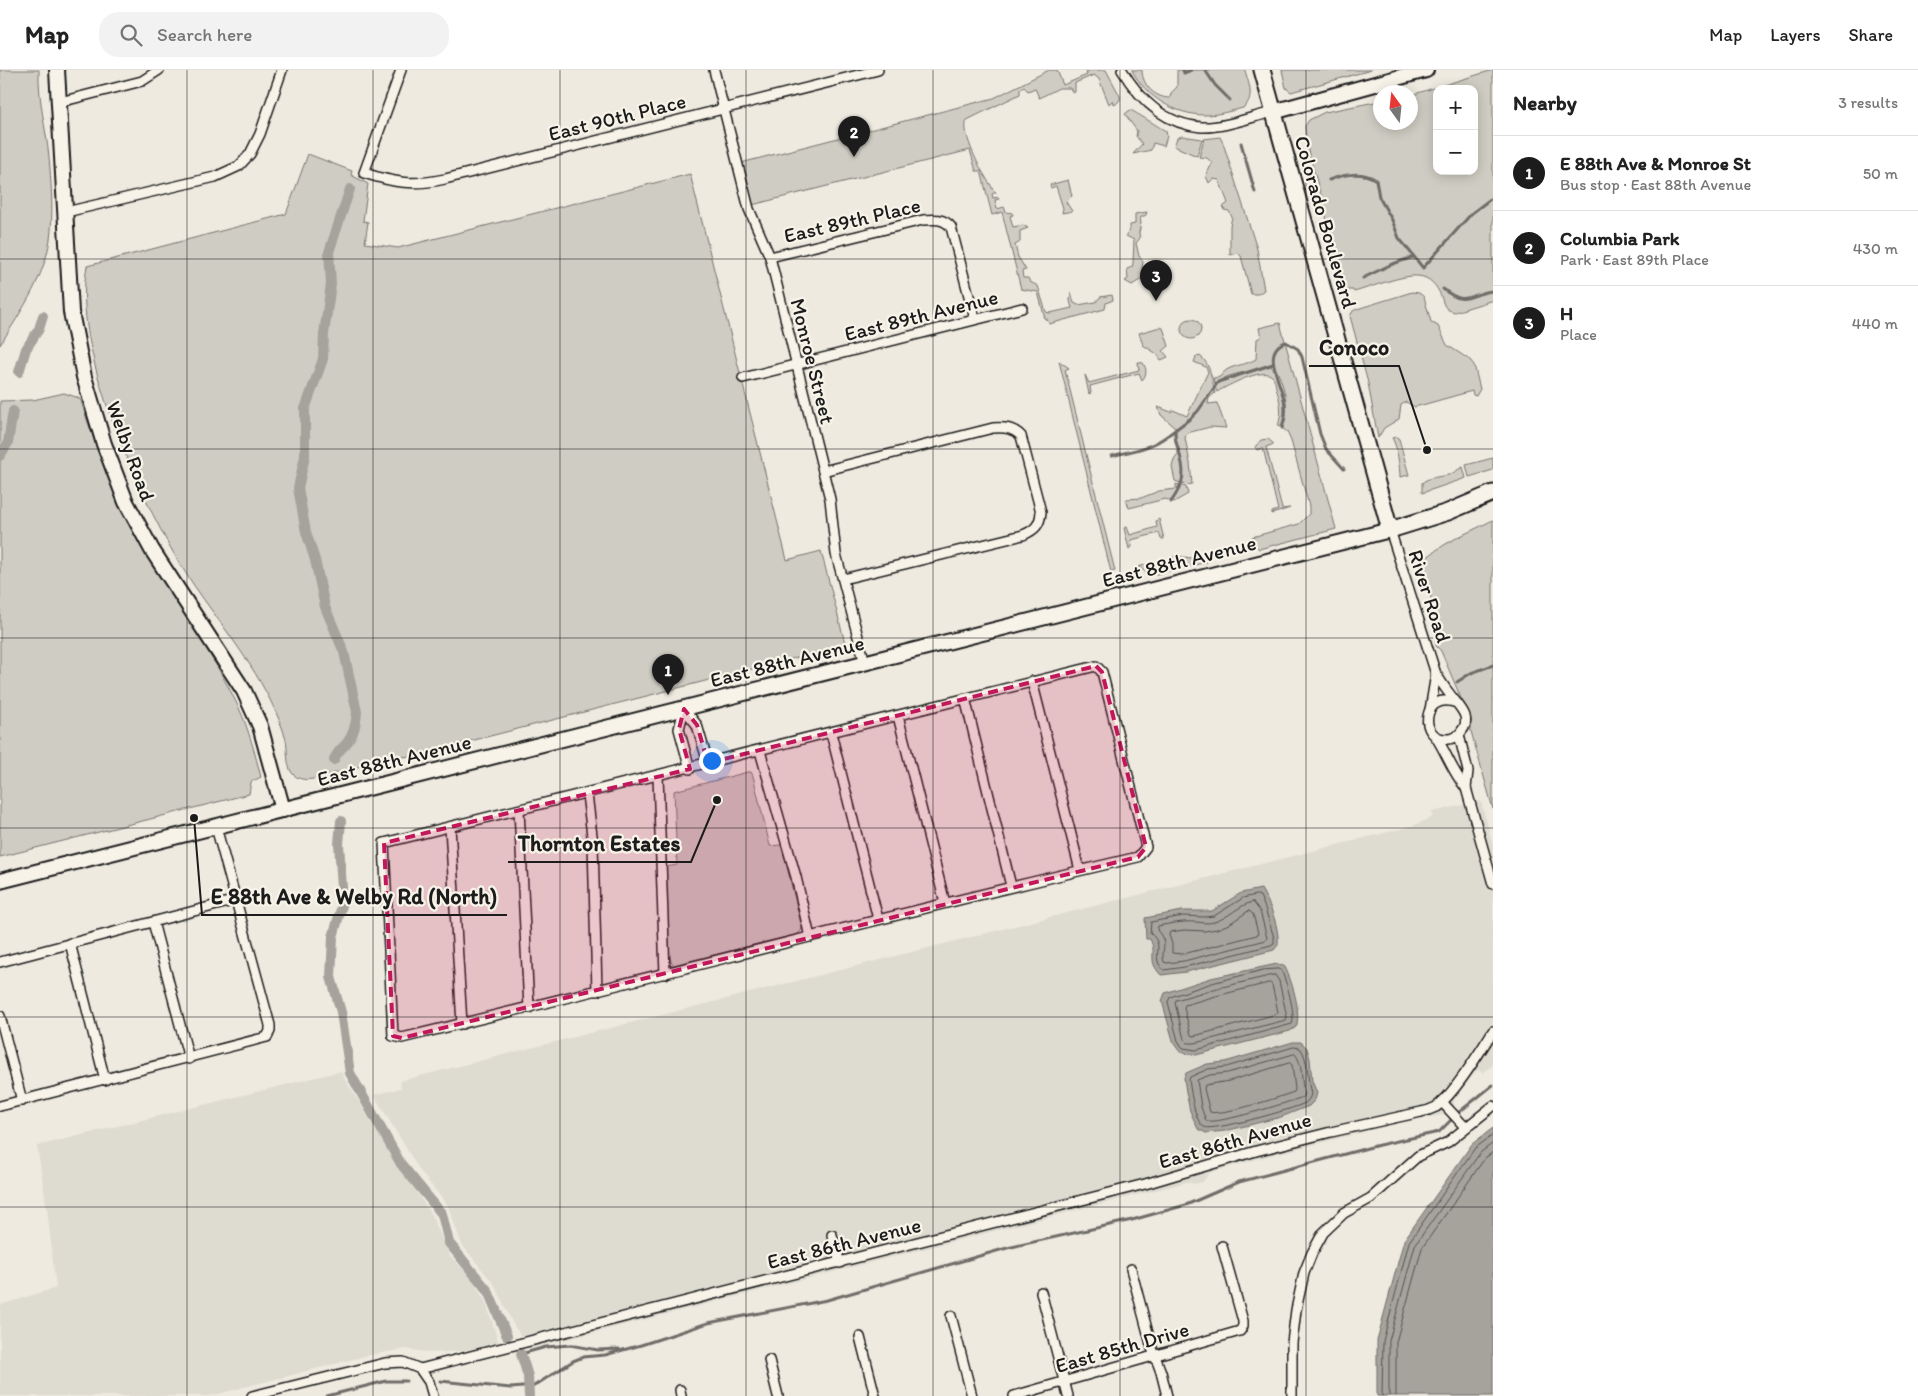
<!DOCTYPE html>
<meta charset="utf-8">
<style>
:root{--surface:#fff;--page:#f2f2f2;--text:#222;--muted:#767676;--line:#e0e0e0;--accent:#1c1c1c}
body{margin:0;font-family:Itim,sans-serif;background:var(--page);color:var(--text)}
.controls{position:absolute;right:15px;top:15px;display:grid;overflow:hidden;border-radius:10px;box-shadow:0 2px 12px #0003}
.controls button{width:45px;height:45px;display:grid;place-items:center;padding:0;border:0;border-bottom:1px solid var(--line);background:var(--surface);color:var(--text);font:25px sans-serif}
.compass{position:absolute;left:1373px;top:15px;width:45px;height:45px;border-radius:50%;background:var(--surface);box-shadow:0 2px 12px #0003;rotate:345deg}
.you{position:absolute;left:711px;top:690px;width:18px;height:18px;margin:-12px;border:4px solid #fff;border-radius:50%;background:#1a73e8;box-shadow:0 0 0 8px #1a73e833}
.badge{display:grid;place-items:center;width:32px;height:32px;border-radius:50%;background:var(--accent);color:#fff;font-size:16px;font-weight:700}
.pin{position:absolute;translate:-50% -41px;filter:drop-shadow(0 1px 2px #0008)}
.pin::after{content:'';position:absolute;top:26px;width:18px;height:15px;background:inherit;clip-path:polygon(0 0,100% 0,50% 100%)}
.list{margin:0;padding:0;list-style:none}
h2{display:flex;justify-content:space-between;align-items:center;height:65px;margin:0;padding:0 20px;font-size:21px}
h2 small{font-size:16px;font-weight:400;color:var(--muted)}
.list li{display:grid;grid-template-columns:32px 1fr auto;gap:15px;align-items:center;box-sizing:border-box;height:75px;padding:0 20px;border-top:1px solid var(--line)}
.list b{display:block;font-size:19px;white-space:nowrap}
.list p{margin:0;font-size:16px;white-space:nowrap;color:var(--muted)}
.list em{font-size:16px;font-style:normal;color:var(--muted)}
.icon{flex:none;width:28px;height:28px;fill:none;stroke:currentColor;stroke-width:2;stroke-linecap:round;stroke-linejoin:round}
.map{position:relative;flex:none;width:1493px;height:1326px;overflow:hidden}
header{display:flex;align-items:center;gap:30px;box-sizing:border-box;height:70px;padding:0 25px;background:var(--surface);border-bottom:1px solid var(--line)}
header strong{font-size:24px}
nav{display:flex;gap:28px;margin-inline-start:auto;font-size:18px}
.search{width:350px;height:45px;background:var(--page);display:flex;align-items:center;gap:12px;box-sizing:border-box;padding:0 18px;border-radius:20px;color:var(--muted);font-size:19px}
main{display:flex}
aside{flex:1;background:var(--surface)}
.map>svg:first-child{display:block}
.built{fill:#dedbd1}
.green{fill:#cfccc3;stroke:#767470;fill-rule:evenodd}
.water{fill:#a6a39d;stroke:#6f6d69}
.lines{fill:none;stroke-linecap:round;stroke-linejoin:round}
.shore{stroke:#535250;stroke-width:1}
.stream{stroke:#6f6d69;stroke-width:3}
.canal{stroke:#a6a39d;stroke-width:10}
.street-casing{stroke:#1c1c1c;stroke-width:12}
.secondary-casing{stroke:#1c1c1c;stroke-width:18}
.primary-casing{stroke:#1c1c1c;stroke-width:19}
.street{stroke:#f7f3e8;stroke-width:9}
.secondary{stroke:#f7f3e8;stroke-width:14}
.primary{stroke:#f7f3e8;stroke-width:15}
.marked{fill:#c2185b;fill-opacity:0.2;stroke:#c2185b;stroke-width:4;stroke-dasharray:10 6;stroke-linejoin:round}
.grid{fill:none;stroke:#1c1c1c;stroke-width:1;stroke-opacity:0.55}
.labels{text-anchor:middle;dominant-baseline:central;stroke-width:4.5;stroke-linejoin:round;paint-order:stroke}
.street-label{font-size:21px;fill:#1c1c1c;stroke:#f7f3e8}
.leader{fill:none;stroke:#1c1c1c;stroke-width:2}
.callout-dot{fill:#1c1c1c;stroke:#f7f3e8;stroke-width:2}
.callout-label{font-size:22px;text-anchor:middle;font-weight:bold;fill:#1c1c1c;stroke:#f7f3e8;stroke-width:4.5;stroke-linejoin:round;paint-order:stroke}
</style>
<header>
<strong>Map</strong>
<div class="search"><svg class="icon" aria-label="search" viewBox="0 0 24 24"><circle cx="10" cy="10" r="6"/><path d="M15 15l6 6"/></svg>Search here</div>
<nav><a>Map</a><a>Layers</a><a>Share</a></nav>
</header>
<main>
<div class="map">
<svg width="1493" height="1326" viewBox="0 0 1493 1326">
<rect width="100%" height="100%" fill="#eeeae0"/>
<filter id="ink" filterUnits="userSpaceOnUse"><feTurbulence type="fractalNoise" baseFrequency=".02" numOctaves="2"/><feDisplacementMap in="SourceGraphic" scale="10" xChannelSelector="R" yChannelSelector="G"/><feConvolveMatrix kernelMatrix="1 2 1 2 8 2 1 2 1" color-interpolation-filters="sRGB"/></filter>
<g filter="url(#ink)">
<!-- built -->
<g class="built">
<path d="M1481,731L1493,776V995L1483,1003L1477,1000L1454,1030V1038L1447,1044L1395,1054L1268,1086L1209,1103L1203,1112L1194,1114L1188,1112L529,1279L512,1252L494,1214L462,1175L448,1136L420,1101L374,1025L401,1018L400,1011L1412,756L1433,747L1432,742Z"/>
<path d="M341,1001L344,1008L432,1146L450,1186L472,1208L486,1233L499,1274L461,1281L430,1283L407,1279L369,1285L210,1326H0V1235L56,1218L47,1139L37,1076Z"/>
</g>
<!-- green -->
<g class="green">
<path d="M0,0H39C38,30 46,58 49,87C51,111 53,137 51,160C48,203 22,240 0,275Z"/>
<path d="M1049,0H1057L1063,15L1087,5L1086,2L1091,0H1106L1120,26V30L1115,35L1112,31L1109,34L1099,9L1094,5L1075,13V22L1073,23L1070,18H1059L1039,28L1035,18L1028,21L1024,17L1020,19V24L967,50C961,61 978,95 985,106C988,112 991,114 993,120L996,122L992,124L993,128L998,127L999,129L995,130L997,139L1004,137L1006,142L1012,143L1013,145L1010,146L1013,157L1023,155L1028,158L1020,161V172L1015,175L1018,187L1026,200L1022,201L1023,208H1028L1030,212L1038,216L1046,242L1050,243L1072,238L1070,231L1071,222L1074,233L1078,235L1096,232L1100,227L1112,225L1113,230L1106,233L1105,239L1049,254L1047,249H1045L1038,222L1021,219L1002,142L992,145L981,101H976L970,80L748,136L737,94L994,28Z"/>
<path d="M1142,0C1142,15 1155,28 1170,28L1171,23L1177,17V0H1245C1248,13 1256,27 1243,38C1231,41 1218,45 1205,45C1176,45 1145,27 1132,0Z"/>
<path d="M1282,0H1371L1291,22L1286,18Z"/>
<path d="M1493,0V230L1455,242C1444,240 1444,235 1441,226C1437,216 1430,207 1418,206C1404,204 1369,218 1354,222L1353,220H1343L1322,129L1307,77L1305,56L1309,50L1325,42L1380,31V52H1410L1411,25ZM1437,19H1474V101H1437Z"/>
<path d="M1130,40C1134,41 1160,58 1166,61L1167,66L1164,76L1153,73L1151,80L1133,84L1142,74L1136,66L1137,61L1125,44Z"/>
<path d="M1182,66L1202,69L1197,86L1174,76L1177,68Z"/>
<path d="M1220,67L1223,73L1257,179L1264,220L1258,224H1251L1241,186L1238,183L1230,185V156L1232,147L1229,141L1224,140L1223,137L1228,133L1219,110L1213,109L1209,113L1206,106L1212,93L1207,88L1199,87L1204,69Z"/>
<path d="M308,84L352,101L351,105L368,114L363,151L368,152L365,173L398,178L690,104L787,490L821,481L846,577V581L810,591L803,586L412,686L391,688L313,709C305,710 298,710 292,703C286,695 288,680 286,670C279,644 264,617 250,595C227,559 199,526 177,489C136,419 71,276 87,196L286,144Z"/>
<path d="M1068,110L1072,126L1066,132L1072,141L1062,143L1063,138L1056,116L1051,118L1050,115Z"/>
<path d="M1147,142L1146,145L1140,148L1141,153L1139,163L1140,168L1136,173L1139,186L1143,191L1142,199L1144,201L1153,200L1155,204L1151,209H1145L1143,208L1132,215L1125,211L1128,209L1127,199L1132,197L1133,193L1134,170L1126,166L1130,159V155L1135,154V144Z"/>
<path d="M1412,222L1419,223L1424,227L1431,252L1438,256L1447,275L1470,290L1474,295L1480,319L1476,326L1473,325L1472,321L1415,337L1406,332L1401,335L1399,349L1384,358L1378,368L1368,313L1350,246L1353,241L1357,239Z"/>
<circle cx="1191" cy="259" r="10"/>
<path d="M1280,253L1336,459L1259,479L1254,474L1252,467L1299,454L1309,444V436L1291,371L1287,362L1282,358C1292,339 1283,311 1273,293C1256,304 1230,300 1215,314L1213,308L1220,307C1227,294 1243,297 1256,289L1257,269L1261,267L1259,258Z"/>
<path d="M1160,257L1163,258L1169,276L1163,281L1168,287L1161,290L1157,284L1143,275L1139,263Z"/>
<path d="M1200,286C1211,294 1212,311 1215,323L1209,328L1208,334L1217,333L1226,358L1210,357L1187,363L1185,368L1190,393L1192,414L1187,415L1175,411L1172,397L1174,390L1180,382L1176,369V358L1161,345L1158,337L1171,342L1173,340L1187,346L1208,302L1206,297L1194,292L1196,287Z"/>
<path d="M1059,291L1069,298L1065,300L1115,501L1111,502Z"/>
<path d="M1138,292L1143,293C1147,299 1147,305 1142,310L1139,303L1090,316L1091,323L1089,324L1085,305L1089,313L1139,300Z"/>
<path d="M1271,296C1281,308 1289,343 1280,357L1278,356C1282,343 1281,334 1277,321C1275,316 1276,310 1272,306C1262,297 1227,316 1217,322L1215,317L1221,311Z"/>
<path d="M64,323L79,328L81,331C98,386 122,441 151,491C180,540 215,587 239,638C249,660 255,684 261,707L251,712L249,724L0,787V331L33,330Z"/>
<path d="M1397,367L1399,369L1409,405L1400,407C1400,399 1397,374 1392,368Z"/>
<path d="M1268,369L1274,374L1266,377L1282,439L1290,438L1272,444V442L1278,440L1263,378L1257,380L1255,377L1261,370Z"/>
<path d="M1493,388V400L1469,407L1466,395Z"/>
<path d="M1463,397L1466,408L1422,423V413C1427,407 1441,407 1448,405C1453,404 1458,399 1463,397Z"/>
<path d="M1176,414L1186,417L1188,424L1174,432L1165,429L1129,438L1126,429L1141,428L1159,421L1176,419Z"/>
<path d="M1159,449L1164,469H1161L1159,463L1131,470L1132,477L1129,479L1124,458L1127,457L1130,465L1157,457L1156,451Z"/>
<path d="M1493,450V739L1463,633L1441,581L1436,576V569L1441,560C1429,541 1433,514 1419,495C1440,473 1466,464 1493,450Z"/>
<path d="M1177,486L1191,488L1205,486L1207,492L1148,506L1146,502L1138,497Z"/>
<path d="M748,702H751L753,706L770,776L780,775L782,777L802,858L801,861L798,864L673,895L669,887L666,797L677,795L674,721Z"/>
</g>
<!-- water -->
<g class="water">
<path d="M1261,819C1270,833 1280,859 1278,875L1274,880L1186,902L1161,905C1146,889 1158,885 1150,869H1146L1145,848L1182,841H1212L1241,823Z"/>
<path d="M1277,894L1284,895C1291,908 1302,942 1296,957L1290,961L1196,985L1180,982L1174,974L1162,931L1165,923L1211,908Z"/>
<path d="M1293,972H1301L1307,978L1310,989L1312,1011L1317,1023L1315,1030L1309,1036L1281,1047L1225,1061L1206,1063L1198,1059L1190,1041L1186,1022L1184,1008L1186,1003L1207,994L1225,992Z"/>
<path d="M1493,1058V1326H1377V1270L1404,1170L1472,1074Z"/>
</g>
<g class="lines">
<!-- shore -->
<g class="shore">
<path d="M1257,825L1260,826L1265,838L1274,868V873L1271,875L1185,897L1164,900C1149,888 1167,876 1150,863L1151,852L1183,846L1204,847L1214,846L1243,828Z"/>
<path d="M1253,832L1260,841L1267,868L1266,870L1184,891L1167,893L1164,892C1160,879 1170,875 1157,860L1158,856C1169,854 1182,851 1194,852C1201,852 1206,854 1214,852C1229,848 1238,835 1253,832Z"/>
<path d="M1249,841L1253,844L1258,863L1257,865L1183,884L1172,883V874L1169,865L1170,862L1184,860L1205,861L1217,859L1229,854Z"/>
<path d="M1278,899L1281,900C1286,910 1296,943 1292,954L1196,980L1183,978L1178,971L1168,932L1170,927L1212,913L1263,900Z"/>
<path d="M1275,905L1279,911L1287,947L1286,950L1195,973H1188L1184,969L1175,933L1176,930L1214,919Z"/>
<path d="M1270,913L1272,915L1278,942L1277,944L1194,966L1191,965L1184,938L1185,935L1216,926Z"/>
<path d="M1294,977L1300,978C1309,989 1307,1010 1311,1024C1310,1028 1308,1031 1305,1033C1294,1039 1212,1062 1204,1057C1194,1051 1191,1021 1189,1010L1190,1007L1208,999L1226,997Z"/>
<path d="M1295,984C1303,992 1301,1012 1304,1023L1303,1027C1286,1033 1220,1054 1206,1051L1201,1037L1197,1010L1210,1005L1227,1003Z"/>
<path d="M1290,993L1292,995L1295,1019L1294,1022C1280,1027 1222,1046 1210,1042L1204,1019L1205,1015L1229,1011Z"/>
<path d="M1382,1326L1383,1271L1409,1172L1475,1078L1493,1065"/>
<path d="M1389,1326V1271L1415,1175L1480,1083L1493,1073"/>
<path d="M1396,1326V1272L1422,1178L1485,1088L1493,1082"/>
</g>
<!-- stream -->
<g class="stream">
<path d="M1183,0L1184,3L1191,0"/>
<path d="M1205,0L1215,15L1230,30"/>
<path d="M1241,73L1255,122"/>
<path d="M1329,110C1344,104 1363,101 1376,110L1379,127L1392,150L1399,168L1423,198L1472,143L1493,127"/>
<path d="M1363,208L1390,195L1413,187"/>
<path d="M1443,219C1467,238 1469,223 1493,221"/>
<path d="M1282,358C1285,350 1286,342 1285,334C1283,316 1259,280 1286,272L1298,279L1302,287L1320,364L1326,379L1344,399"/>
<path d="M1112,386C1141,378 1150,380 1175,360"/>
<path d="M1171,432C1185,412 1186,402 1178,379C1176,372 1174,367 1175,360L1191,348L1198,341L1218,312L1273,294"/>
<path d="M1457,612L1471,603L1493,595"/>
<path d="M1458,1043L1493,1015"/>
<path d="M521,1284L546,1277L570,1275L598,1280L619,1279"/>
<path d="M440,1311L511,1318L534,1316L573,1291L583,1287L605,1285L641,1275L708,1253L827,1230L1007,1178L1132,1150L1186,1135L1239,1112L1379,1075L1439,1062L1451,1050"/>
<path d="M327,1326L386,1311H406"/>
</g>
<!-- canal -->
<g class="canal">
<path d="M19,302L26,279L39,259L43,246"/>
<path d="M0,386L8,373L13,341"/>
<path d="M334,690C336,683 341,679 346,674C354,665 356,654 357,642L344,582L325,537L315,490L306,462L298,418L305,386V339L323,289L324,264L331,214L329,182L350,119"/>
<path d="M341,751L339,774L343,832L333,867L331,907L341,942L350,1003L401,1094L442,1144L449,1173L488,1221L507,1266"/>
<path d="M521,1284L528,1306L529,1326"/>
</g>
<!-- street casing -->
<g class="street-casing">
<g id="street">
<path d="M401,0L364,103C395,113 413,116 445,109L878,0"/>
<path d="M714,0L749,139L770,187L830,429L836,484L865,593"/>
<path d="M1122,0C1140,30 1164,54 1201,57C1224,58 1251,47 1273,42"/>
<path d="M60,32L142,11L159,0"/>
<path d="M66,142L215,107L239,96L250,84L260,64L282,0"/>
<path d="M770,187L923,150C934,149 944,148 951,157L975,249"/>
<path d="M743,308L1022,238"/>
<path d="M823,401L993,358C1005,357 1013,358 1021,366L1041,442C1040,455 1035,460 1023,465L843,509"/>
<path d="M1390,460L1436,604C1440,610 1444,617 1449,623C1457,635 1474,647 1461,662C1458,666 1453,669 1448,669C1418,671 1421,620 1457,633"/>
<path d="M1096,596L1102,602L1146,777L1138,787C892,844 648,909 402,968L393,966L384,773Z"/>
<path d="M1032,611L1080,800"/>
<path d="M965,628L1011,816"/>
<path d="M684,639L679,659L690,699"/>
<path d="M684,639L697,655L708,693"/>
<path d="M1430,640L1436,604"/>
<path d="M898,646L945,833"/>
<path d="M831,663L878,849"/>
<path d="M1459,665L1468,701L1466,718"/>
<path d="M1436,667C1447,684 1453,703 1466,718L1493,814"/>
<path d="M760,681L796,807L810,867"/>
<path d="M658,706L665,904"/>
<path d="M587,724L593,774L597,921"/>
<path d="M519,740L529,938"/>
<path d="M450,757L462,954"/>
<path d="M153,852L189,989"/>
<path d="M70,873L105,1010"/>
<path d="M0,892L236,830"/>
<path d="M0,946L22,1031"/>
<path d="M1442,1032L1465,1057"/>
<path d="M0,1036L267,967L270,961V955L216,757"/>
<path d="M832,1165L840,1193"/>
<path d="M1131,1199L1152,1278L1161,1302L1167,1326"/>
<path d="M1041,1222L1068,1326"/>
<path d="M951,1246L972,1326"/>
<path d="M860,1267L875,1326"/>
<path d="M769,1290L778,1326"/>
<path d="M420,1299L429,1312L433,1326"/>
<path d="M680,1320L681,1326"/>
<path d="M252,1326L385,1293L403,1292L420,1299L1145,1114L1256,1081L1331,1062L1421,1042C1427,1041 1432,1039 1436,1037C1454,1025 1481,980 1493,961"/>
<path d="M1014,1326L1240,1261L1243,1256V1251L1222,1176"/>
<path d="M1292,1326V1273L1296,1240L1304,1203L1312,1183L1323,1163L1344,1143L1371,1128L1418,1086L1448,1072L1493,1036"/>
</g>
</g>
<!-- secondary casing -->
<g class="secondary-casing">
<g id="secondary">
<path d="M57,0L71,242L84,307L104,374L126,432L152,480L244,621L260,656L283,740"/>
<path d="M1273,42L1426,0"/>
<path d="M0,811L1390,460"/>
</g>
</g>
<!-- primary casing -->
<g class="primary-casing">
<path id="primary" d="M1262,0L1390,460L1448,442L1493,423"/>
</g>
<!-- street -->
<use href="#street" class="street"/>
<!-- secondary -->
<use href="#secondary" class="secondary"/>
<!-- primary -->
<use href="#primary" class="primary"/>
</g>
</g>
<!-- marked area -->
<path class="marked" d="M1096,596L1102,602L1146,777L1138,787L402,968L393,966L384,773L690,699L679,659L684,639L697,655L708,693Z"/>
<!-- grid -->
<path class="grid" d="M187,0V1326M373,0V1326M560,0V1326M746,0V1326M933,0V1326M1120,0V1326M1306,0V1326M0,189H1493M0,379H1493M0,568H1493M0,758H1493M0,947H1493M0,1137H1493"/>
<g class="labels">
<!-- street labels -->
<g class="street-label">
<text transform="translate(617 47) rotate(-14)">East 90th Place</text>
<text transform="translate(852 150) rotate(-13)">East 89th Place</text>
<text transform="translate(1326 152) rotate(74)">Colorado Boulevard</text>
<text transform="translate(921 245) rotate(-14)">East 89th Avenue</text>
<text transform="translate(813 291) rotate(76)">Monroe Street</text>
<text transform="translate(131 381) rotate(70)">Welby Road</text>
<text transform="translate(1179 491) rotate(-14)">East 88th Avenue</text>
<text transform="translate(1430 526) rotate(72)">River Road</text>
<text transform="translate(787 591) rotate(-14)">East 88th Avenue</text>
<text transform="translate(394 690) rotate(-14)">East 88th Avenue</text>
<text transform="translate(1235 1070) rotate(-16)">East 86th Avenue</text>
<text transform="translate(844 1173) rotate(-14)">East 86th Avenue</text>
<text transform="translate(1122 1277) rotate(-16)">East 85th Drive</text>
</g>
</g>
<!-- callouts -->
<path class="leader" d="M1427 380L1399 296H1309M717 730L691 792H508M194 748L202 845H507"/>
<g class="callout-dot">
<circle cx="1427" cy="380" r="5"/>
<circle cx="717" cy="730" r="5"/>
<circle cx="194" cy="748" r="5"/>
</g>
<g class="callout-label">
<text x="1354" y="285">Conoco</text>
<text x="599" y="781">Thornton Estates</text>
<text x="354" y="834">E 88th Ave &amp; Welby Rd (North)</text>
</g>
</svg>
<div class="controls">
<button>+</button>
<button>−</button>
</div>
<svg class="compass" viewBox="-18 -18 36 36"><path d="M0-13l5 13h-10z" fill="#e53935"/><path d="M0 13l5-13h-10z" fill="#767676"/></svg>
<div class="you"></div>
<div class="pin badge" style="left:668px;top:625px">1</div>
<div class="pin badge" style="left:854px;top:87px">2</div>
<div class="pin badge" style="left:1156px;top:231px">3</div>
</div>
<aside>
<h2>Nearby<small>3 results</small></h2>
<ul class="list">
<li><span class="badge">1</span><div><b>E 88th Ave &amp; Monroe St</b><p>Bus stop · East 88th Avenue</p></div><em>50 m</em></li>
<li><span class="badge">2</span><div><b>Columbia Park</b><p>Park · East 89th Place</p></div><em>430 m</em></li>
<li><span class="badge">3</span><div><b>H</b><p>Place</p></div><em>440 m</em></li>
</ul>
</aside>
</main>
